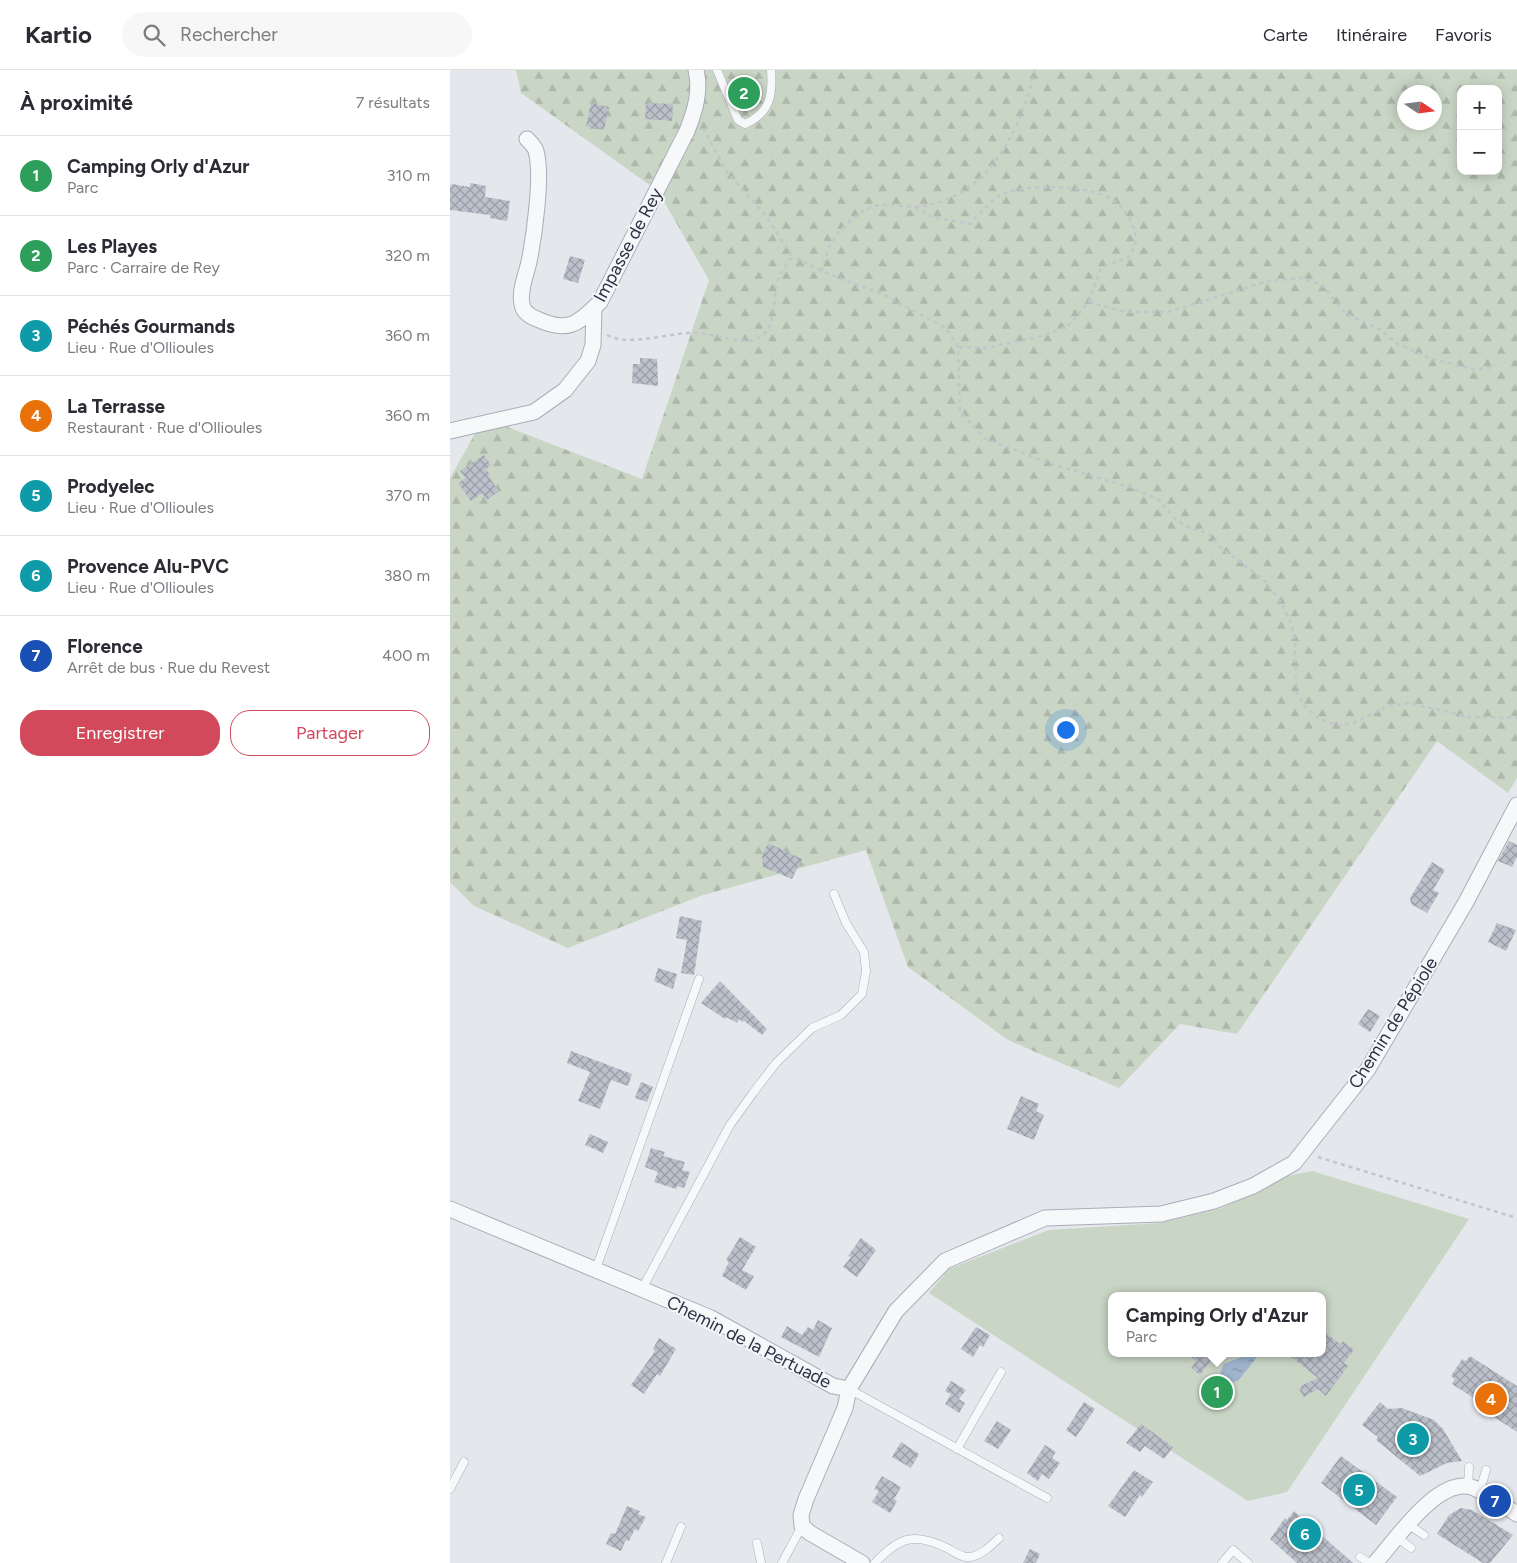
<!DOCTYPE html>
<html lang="fr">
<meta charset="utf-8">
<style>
:root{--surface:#fff;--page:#f7f7f7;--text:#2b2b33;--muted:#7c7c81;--line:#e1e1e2;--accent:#d1495b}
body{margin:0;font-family:Figtree,sans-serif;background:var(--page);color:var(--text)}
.controls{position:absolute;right:15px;top:15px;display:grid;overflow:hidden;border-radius:10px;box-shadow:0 2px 12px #0003}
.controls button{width:45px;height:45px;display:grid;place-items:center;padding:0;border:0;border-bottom:1px solid var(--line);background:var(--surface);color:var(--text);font:25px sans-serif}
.compass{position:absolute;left:947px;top:15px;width:45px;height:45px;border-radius:50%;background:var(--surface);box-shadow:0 2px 12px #0003;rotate:103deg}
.you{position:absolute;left:615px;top:659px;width:18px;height:18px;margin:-12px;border:4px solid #fff;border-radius:50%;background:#1a73e8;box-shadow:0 0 0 8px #1a73e833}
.badge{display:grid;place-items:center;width:32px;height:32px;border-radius:50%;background:var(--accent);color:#fff;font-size:16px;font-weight:700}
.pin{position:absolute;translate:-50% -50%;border:2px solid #fff;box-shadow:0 1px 5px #0006}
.popup{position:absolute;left:658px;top:1222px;width:218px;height:65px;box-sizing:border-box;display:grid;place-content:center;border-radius:10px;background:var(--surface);filter:drop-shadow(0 1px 4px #0005);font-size:16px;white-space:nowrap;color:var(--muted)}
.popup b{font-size:19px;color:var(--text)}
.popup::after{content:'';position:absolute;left:50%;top:100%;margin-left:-10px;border:10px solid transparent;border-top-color:var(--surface)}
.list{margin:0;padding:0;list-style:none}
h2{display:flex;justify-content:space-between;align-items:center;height:65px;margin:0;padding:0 20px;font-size:21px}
h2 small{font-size:16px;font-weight:400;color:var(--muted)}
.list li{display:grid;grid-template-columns:32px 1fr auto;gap:15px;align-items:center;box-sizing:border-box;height:80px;padding:0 20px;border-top:1px solid var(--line)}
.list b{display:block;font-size:19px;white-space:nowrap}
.list p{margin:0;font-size:16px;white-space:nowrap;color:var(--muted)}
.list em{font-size:16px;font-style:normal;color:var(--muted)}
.actions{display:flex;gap:10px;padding:15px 20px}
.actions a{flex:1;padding:11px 0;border:1px solid var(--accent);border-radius:20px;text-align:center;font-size:18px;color:var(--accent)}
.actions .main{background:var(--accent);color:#fff}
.icon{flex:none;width:28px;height:28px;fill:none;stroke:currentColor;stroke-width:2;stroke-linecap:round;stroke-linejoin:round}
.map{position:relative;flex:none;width:1067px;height:1493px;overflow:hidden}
header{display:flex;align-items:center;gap:30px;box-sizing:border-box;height:70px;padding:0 25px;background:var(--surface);border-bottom:1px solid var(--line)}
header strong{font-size:24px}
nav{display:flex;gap:28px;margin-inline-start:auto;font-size:18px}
.search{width:350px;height:45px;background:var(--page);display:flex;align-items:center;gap:12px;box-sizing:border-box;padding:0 18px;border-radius:28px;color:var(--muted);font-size:19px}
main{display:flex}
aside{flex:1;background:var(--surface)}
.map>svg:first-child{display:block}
.green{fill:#c9d6c5;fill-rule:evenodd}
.forest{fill:url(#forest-firs);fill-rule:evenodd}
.water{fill:url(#water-ripples)}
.building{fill:url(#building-cross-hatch)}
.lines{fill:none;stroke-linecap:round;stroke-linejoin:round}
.lane-casing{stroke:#a9aeb7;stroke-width:9}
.street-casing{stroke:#a9aeb7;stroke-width:17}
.path{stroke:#c2c5cb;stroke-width:2.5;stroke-dasharray:4 4;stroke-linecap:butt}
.lane{stroke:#f7f8fa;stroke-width:8}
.street{stroke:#f7f8fa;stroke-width:15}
.labels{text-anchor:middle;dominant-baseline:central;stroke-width:4;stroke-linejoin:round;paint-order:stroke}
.street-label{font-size:18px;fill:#2b3445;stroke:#f4f6f9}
</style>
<header>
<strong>Kartio</strong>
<div class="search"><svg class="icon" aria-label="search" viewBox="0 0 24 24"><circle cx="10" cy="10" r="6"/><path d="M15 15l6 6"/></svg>Rechercher</div>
<nav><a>Carte</a><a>Itinéraire</a><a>Favoris</a></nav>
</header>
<main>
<aside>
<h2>À proximité<small>7 résultats</small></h2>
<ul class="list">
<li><span class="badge" style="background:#2e9e5b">1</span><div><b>Camping Orly d'Azur</b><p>Parc</p></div><em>310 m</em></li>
<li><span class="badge" style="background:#2e9e5b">2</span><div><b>Les Playes</b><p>Parc · Carraire de Rey</p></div><em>320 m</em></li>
<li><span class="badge" style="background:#0f9aa8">3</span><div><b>Péchés Gourmands</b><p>Lieu · Rue d'Ollioules</p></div><em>360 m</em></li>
<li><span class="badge" style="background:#e8710a">4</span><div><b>La Terrasse</b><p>Restaurant · Rue d'Ollioules</p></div><em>360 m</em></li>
<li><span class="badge" style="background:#0f9aa8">5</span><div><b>Prodyelec</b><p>Lieu · Rue d'Ollioules</p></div><em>370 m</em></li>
<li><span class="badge" style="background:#0f9aa8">6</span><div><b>Provence Alu-PVC</b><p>Lieu · Rue d'Ollioules</p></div><em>380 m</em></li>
<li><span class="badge" style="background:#1a4fb4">7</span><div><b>Florence</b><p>Arrêt de bus · Rue du Revest</p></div><em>400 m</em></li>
</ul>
<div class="actions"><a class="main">Enregistrer</a><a>Partager</a></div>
</aside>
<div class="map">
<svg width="1067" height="1493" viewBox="0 0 1067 1493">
<defs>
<pattern id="forest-firs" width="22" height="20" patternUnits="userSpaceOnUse" patternTransform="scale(1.25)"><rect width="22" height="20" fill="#c9d6c5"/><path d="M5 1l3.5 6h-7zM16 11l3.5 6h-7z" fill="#adb8ab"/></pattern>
<pattern id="water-ripples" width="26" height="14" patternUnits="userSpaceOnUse" patternTransform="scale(1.25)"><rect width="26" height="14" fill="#9fb4cc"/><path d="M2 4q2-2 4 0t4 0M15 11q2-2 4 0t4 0" fill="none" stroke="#8293a7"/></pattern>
<pattern id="building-cross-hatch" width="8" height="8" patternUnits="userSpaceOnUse" patternTransform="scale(1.25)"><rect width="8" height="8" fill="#bbc0ca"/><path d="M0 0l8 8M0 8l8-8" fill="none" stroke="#989da6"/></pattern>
</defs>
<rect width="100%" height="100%" fill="#e4e7ec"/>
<!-- green -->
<path class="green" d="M862,1101L1019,1149L837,1422L798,1431L479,1223L499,1199L599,1160L709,1153L772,1138L837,1106ZM662,1226H872V1283H662Z"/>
<!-- forest -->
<path class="forest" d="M66,0H1067V708L1058,723L987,671L787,964L730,954L669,1018L558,970L458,897L416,780L253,825L118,878L24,836L0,812V408L34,348L192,409L259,210L208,121L71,23ZM1011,19H1048V101H1011ZM954,22H984V52H954Z"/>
<!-- water -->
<path class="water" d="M794,1283H807V1287L788,1311C781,1313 774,1311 770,1304L774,1294L789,1288Z"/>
<!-- building -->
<g class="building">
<path d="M141,33L159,37L154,60L136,56Z"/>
<path d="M196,33L223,34L222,51L195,49Z"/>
<path d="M20,113L36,116L35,127L60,131L57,151L40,148V145L0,140V117L2,114L20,117Z"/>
<path d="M120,186L135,190L128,213L113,209Z"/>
<path d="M190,288L207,289L208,316L182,313L183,294H190Z"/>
<path d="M34,385L41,395L36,399L40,405L38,406L49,421L37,430L32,423L21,431L8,413L16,408L10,401Z"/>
<path d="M1059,771L1067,775V787L1062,797L1048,791Z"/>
<path d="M318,773L352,789L342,809L313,797L312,786Z"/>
<path d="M982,792L995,800L983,820L989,823L977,843L961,834L960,828Z"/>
<path d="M230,846L252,851L244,905L231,903L237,870L226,868Z"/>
<path d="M1047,853L1066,860L1056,881L1038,872Z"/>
<path d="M208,898L227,904L223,919L204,911Z"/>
<path d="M270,911L317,959L312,965L294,951L293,952L289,949L287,953L276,947L275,949L251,933Z"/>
<path d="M918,939L930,946L920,962L908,954Z"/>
<path d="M121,981L182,1004L178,1016L161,1010L150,1039L128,1031L140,1002L117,993Z"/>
<path d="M191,1012L203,1017L197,1032L185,1028Z"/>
<path d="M571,1026L589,1034L586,1041L594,1045L584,1070L557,1059Z"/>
<path d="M140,1064L158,1072L153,1083L135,1075Z"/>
<path d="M201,1078L215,1082L213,1086L235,1092L232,1100L240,1102L234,1118L227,1116L226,1119L204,1112L208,1102L195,1097Z"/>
<path d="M290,1167L306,1177L292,1200L304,1206L296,1220L272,1206L279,1192L276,1190Z"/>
<path d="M411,1168L426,1180L407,1207L393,1197L401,1187L398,1186Z"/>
<path d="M368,1250L382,1258L369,1287L331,1267L337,1256L352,1265L358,1257L363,1260Z"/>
<path d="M526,1257L540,1265L533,1277L530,1275L523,1287L511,1279Z"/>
<path d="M872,1260L890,1274L893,1271L904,1280L894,1293L898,1296L876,1326L868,1319L854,1327L850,1321L851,1316L868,1308L836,1283H872Z"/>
<path d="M209,1268L226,1279L210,1306L207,1304L194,1324L181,1315L205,1281L203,1279Z"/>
<path d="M736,1283H767L750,1305L741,1298L746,1291Z"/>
<path d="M1020,1286L1067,1316V1362L1044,1347L1047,1343L1002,1314L1005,1309L1001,1306L1012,1289L1016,1291Z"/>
<path d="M501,1311L516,1320L509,1329L495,1321Z"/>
<path d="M501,1324L515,1333L509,1343L495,1334Z"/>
<path d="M634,1332L645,1339L626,1367L616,1360Z"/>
<path d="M930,1332L938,1339L952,1338L984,1350L993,1359L1012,1391L997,1393L970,1406L926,1370L928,1367L912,1355Z"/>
<path d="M547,1351L561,1360L548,1379L534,1371Z"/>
<path d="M691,1354L723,1377L714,1389L695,1376L690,1382L676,1373Z"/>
<path d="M451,1372L469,1384L461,1398L442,1387Z"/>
<path d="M595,1375L606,1382L602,1388L610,1393L599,1409L592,1404L588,1411L577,1403Z"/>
<path d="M891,1386L947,1427L926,1455L871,1413Z"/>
<path d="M684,1400L703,1412L692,1427L690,1425L675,1447L658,1436Z"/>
<path d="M432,1406L451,1417L444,1429L447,1431L440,1443L422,1432L429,1421L424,1419Z"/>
<path d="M177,1436L190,1441L188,1444L196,1447L188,1461L185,1459L179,1471L176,1470L171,1481L156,1474L161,1463L165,1464Z"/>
<path d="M1011,1438L1022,1440L1063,1465L1040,1493H1033L987,1464L999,1445Z"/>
<path d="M844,1441L903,1493H847L820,1469L835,1448L837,1450Z"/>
<path d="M580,1479L590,1484L586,1493H573Z"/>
</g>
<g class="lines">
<!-- lane casing -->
<g class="lane-casing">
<g id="lane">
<path d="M267,0L288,50L295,54C320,43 323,25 321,0"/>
<path d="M146,1199L249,909"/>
<path d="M192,1219L280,1055L303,1023L326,993L362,958L391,945L412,924L416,901L414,882L396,853L384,824"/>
<path d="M399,1319L597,1428"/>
<path d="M507,1379L551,1302"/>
<path d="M1018,1417L1019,1397"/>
<path d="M0,1419L14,1392"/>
<path d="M1030,1421L1036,1400"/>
<path d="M959,1455L974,1465"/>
<path d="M948,1468L961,1478"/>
<path d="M307,1473L311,1493"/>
<path d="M910,1487L920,1493"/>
<path d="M216,1493L231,1457"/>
<path d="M332,1493L352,1456"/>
<path d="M425,1493C450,1466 466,1462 499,1479C506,1483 513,1488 520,1487C532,1485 541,1476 549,1468"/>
<path d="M772,1493L783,1480L798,1493"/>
</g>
</g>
<!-- street casing -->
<g class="street-casing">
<g id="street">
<path d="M77,69C80,72 85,77 86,81C93,105 84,167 79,192C76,205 69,221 72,234C73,242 79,246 87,249C117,263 127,255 150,232L237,61C245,41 251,21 246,0"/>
<path d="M0,361L84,342L115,320L138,291L143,275L144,238"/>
<path d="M0,1139L261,1248L383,1316L399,1319"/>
<path d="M412,1493L360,1463L352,1456L351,1445L356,1429L395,1338L399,1319L446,1241L495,1191L595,1148L711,1144L764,1131L803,1116L844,1093L918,999L1016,832L1067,735"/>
<path d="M925,1493C946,1470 989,1404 1024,1418C1039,1424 1054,1436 1067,1444"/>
</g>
</g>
<!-- path -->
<g class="path">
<path d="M253,58L278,104L313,142L343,187"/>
<path d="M465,137L482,147L519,154C529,145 539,132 550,125C573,113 638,115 660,128C674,136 688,157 685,173C684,178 681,183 679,187L651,198L639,232L618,256L593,266L535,278L508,277"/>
<path d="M371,201C375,193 376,184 380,176C387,161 403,147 417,139C435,130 455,139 474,136C540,125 571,59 585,0"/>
<path d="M639,232L675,242H718L818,211L851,208L872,215L895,243L931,260L946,273L982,289L1023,299L1040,298"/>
<path d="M157,265C180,278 222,261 248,263C266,264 296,278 312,266C326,255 323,232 326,216C328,206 334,198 340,189H350L371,201L432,224L496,258L508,277L510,341L534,368L601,394L680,417L709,430L725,449L740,458L758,463L771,478L813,509L831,532L842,556L845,574L846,621L854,635L869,649L887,655L902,654L938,636L959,633L1020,647L1067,648"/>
<path d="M868,1087L1067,1148"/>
</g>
<!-- lane -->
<use href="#lane" class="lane"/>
<!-- street -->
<use href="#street" class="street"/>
</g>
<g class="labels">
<!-- street labels -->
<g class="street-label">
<text transform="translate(178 175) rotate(-62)">Impasse de Rey</text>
<text transform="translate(943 953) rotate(-58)">Chemin de Pépiole</text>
<text transform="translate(299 1272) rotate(27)">Chemin de la Pertuade</text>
</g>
</g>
</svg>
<div class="controls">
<button>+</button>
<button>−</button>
</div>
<svg class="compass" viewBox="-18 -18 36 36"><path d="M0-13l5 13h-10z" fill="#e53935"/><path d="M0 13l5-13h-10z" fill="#7c7c81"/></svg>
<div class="you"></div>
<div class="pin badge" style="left:767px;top:1322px;background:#2e9e5b">1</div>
<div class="popup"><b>Camping Orly d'Azur</b>Parc</div>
<div class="pin badge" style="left:294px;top:23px;background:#2e9e5b">2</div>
<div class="pin badge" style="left:963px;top:1369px;background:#0f9aa8">3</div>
<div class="pin badge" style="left:1041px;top:1329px;background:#e8710a">4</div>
<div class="pin badge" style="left:909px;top:1420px;background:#0f9aa8">5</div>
<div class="pin badge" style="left:855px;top:1464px;background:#0f9aa8">6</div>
<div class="pin badge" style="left:1045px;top:1431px;background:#1a4fb4">7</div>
</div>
</main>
